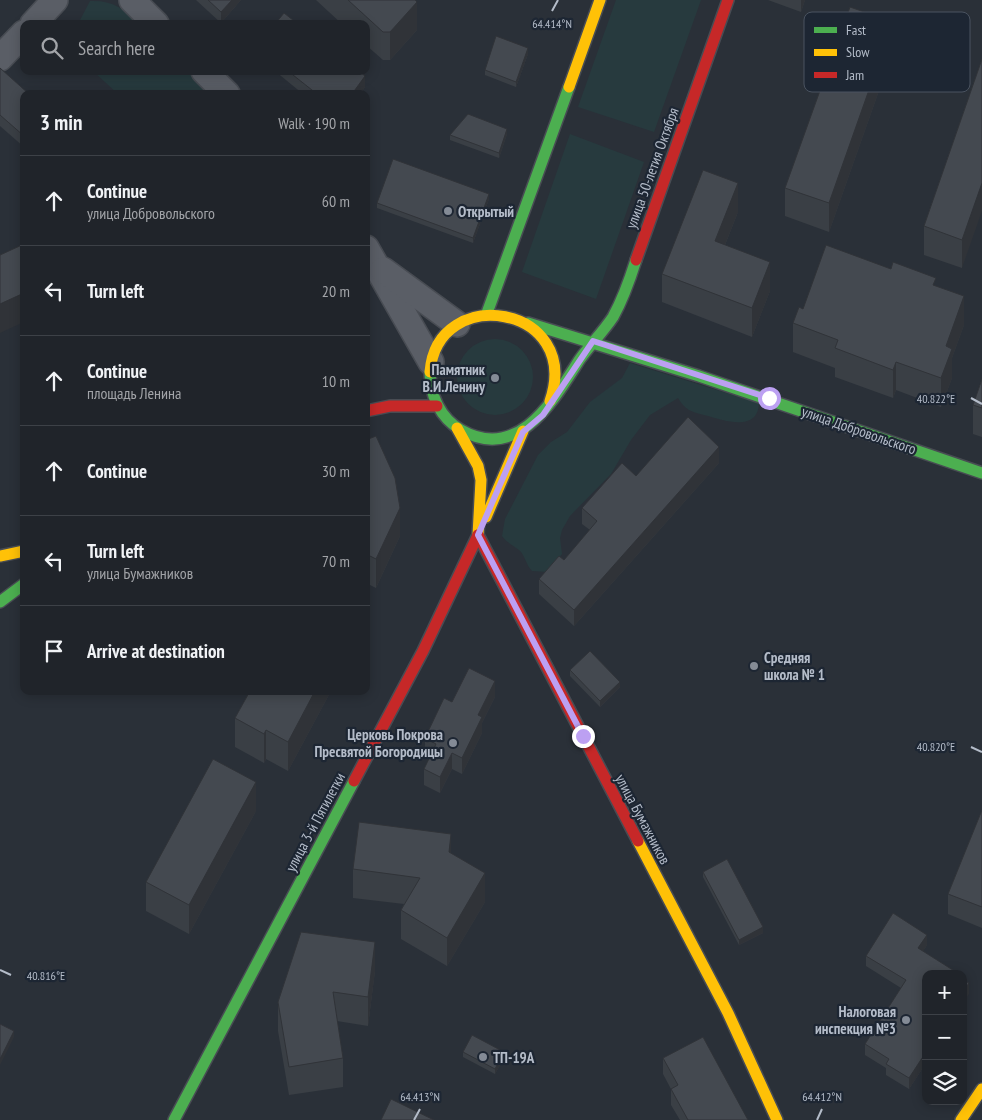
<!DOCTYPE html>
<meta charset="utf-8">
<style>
:root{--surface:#20242a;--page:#2d3036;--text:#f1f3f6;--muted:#a2a4a8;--line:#3d4147}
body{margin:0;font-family:"PT Sans Narrow",sans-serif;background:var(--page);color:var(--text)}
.controls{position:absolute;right:15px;bottom:15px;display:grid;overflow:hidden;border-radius:10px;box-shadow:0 2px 12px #0003}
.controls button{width:45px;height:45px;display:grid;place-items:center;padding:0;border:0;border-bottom:1px solid var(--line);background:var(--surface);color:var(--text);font:25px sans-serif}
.stop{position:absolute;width:15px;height:15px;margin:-11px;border:4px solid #bca0f2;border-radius:50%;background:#fff}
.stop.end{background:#bca0f2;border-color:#fff;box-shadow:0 1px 5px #0008}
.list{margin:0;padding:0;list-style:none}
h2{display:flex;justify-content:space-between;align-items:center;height:65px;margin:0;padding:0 20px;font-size:21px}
h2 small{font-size:16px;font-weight:400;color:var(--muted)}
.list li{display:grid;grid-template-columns:32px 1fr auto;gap:15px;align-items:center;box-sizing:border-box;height:90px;padding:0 20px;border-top:1px solid var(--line)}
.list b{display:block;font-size:19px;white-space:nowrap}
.list p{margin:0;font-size:16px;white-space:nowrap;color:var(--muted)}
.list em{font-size:16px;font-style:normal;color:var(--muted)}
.icon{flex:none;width:28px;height:28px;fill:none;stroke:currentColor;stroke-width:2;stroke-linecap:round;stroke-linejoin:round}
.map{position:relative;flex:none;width:982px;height:1120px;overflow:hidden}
.search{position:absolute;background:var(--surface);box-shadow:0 2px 12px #0003;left:20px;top:20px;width:350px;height:55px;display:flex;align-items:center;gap:12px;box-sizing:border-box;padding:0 18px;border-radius:10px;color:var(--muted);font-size:19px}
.panel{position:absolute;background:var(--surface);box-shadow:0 2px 12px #0003;left:20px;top:90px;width:350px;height:605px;border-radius:10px}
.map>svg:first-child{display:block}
.green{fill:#273a3e}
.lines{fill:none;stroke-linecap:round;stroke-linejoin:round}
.street-casing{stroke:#484c53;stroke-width:28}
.fast-casing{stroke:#484c53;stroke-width:14}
.slow-casing{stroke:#484c53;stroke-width:14}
.jam-casing{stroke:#484c53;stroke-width:14}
.street{stroke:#5a5e66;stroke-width:25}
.fast{stroke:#4caf50;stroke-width:11}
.slow{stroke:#ffc107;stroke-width:11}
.jam{stroke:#c62828;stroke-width:11}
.wall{fill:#3a3f45}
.shaded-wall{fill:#303338}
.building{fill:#444950;stroke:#303338}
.route{stroke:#bca0f2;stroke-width:6}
.ticks{fill:none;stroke:#b4bcc9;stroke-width:2}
.poi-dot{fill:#848b96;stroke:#1d2633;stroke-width:2}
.labels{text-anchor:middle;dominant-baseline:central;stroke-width:4.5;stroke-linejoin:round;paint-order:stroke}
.street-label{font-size:15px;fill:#b4bcc9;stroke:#1d2633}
.poi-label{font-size:15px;font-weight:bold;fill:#b4bcc9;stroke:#1d2633;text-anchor:start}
.key{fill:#1d2633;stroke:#4a5360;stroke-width:1}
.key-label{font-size:14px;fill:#b4bcc9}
.ticks-label{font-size:12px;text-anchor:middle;fill:#b4bcc9;stroke:#1d2633;stroke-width:4.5;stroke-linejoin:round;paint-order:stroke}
</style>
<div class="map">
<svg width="982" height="1120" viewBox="0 0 982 1120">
<rect width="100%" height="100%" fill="#2a3038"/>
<!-- green -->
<g class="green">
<path d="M616,0H701L654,132L578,107Z"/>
<path d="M90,1C111,0 125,8 138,24H78Z"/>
<path d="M93,71H195L219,94H118Z"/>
<path d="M570,134L644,162L596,299L522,272Z"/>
<circle cx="495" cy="377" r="38"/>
<path d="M630,363L759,403C758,432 725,421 708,416C701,414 695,413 689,410C684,407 681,403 678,398L650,415L631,440L611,474L570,516L562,530L560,538L562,554L548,572L532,571C526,565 525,555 519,550C513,545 507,543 502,536L505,519L538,455L551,442L567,432L590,402L622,378Z"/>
</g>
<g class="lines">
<!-- street casing -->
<g class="street-casing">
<g id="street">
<path d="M132,0L156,24"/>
<path d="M33,24L55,0"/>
<path d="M0,58L24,33"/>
<path d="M204,71L227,94"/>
<path d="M366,248L431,362"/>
<path d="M383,270L457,324"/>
</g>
</g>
<!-- fast casing -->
<g class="fast-casing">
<g id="fast">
<path d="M487,313L569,87"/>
<path d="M528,323L699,376L982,473"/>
<path d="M430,372C430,395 440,418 461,430C519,463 554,399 580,359C590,345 603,332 613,317C623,299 630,279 636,260"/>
<path d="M0,602L24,584"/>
<path d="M174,1120L354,781"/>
</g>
</g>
<!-- slow casing -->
<g class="slow-casing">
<g id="slow">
<path d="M569,87L600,0"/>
<path d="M430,372C437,282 583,305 550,401"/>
<path d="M457,428L478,466L481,480L478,535"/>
<path d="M486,517L523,431"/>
<path d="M0,556L24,551"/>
<path d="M638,841L728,1013L777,1120"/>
<path d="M961,1120L982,1089"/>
</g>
</g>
<!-- jam casing -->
<g class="jam-casing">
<g id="jam">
<path d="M636,260L728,0"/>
<path d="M366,411L390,406H437"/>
<path d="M478,535L638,841"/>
<path d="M354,781L423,651L478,535"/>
</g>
</g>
<!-- street -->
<use href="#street" class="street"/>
<!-- fast -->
<use href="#fast" class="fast"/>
<!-- slow -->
<use href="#slow" class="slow"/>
<!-- jam -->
<use href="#jam" class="jam"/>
</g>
<!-- wall -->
<g class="wall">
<path d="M196,0H241L221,23Z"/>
<path d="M316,0H415L417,30L390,60H383L366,45V24H342Z"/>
<path d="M768,0H805L801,12Z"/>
<path d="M893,51L829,232L785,216V188Z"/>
<path d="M528,54L516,87L485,75V70Z"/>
<path d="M982,59L962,268L924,255V226Z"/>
<path d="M0,68L24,94V147L0,126Z"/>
<path d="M275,71H359L365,87L360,94H303Z"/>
<path d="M507,134L499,158L450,140V135Z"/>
<path d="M489,199L473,243L377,208V203Z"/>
<path d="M738,212L725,245L770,291L752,337L662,302V274Z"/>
<path d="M936,286L964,325L952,358V378L941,407L896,390L893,398L835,377V368L793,352V323L803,309Z"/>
<path d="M982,379V437L973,434V405Z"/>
<path d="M366,440L400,536L376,588L366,583Z"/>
<path d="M719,463L574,626L539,594V579L564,560L590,530L582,524V508L636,476Z"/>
<path d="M570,670L620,687L600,707L570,676Z"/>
<path d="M250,691H331L288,771L266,759L264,763L235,747V718Z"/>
<path d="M495,697L482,723V733L462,774L452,769L440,793L424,785V769L430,757L425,754V738L452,702Z"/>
<path d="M982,810V928L948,914V894Z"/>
<path d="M256,811L189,934L146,911V882Z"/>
<path d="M451,853L485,902L447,966L401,939V910L404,904L353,898V869Z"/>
<path d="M703,872L763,933L739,945L703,877Z"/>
<path d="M927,945L923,951L956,974H926V1063L909,1089L886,1075V1068L865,1055V1044L901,988L866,966V956Z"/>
<path d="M375,971L368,1026L337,1021L343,1058V1087L289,1095L278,1031V1002Z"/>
<path d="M463,1052L504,1058L495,1074L463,1057Z"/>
<path d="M663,1058L748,1120H680L671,1105V1089L663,1074Z"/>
</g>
<!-- shaded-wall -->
<g class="shaded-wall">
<path d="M232,0H241L221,23V12Z"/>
<path d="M801,0H805L801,12Z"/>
<path d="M417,2V30L390,60V32Z"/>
<path d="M893,22V51L829,232V203Z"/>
<path d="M528,48V54L516,87V82Z"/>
<path d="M365,76V87L360,94H352Z"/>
<path d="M507,129V134L499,158V153Z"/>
<path d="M738,183V212L715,270V241Z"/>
<path d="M982,183V211L962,268V240Z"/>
<path d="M489,194V199L473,243V238Z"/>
<path d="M770,262V291L752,337V308Z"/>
<path d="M24,293V322L0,333V304Z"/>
<path d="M964,296V325L952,358V378L941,407V378L946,346Z"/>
<path d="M896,362V390L893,398V370Z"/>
<path d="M719,447V463L574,626V610Z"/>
<path d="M400,508V536L376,588V559Z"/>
<path d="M495,681V697L482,723V733L462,774V758L478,715Z"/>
<path d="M620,682V687L600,707V701Z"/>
<path d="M315,691H331L288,771V742Z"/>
<path d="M266,730V759L264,763V734Z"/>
<path d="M452,753V769L440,793V777Z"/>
<path d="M256,782V811L189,934V905Z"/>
<path d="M451,834V863L449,852Z"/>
<path d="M485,873V902L447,966V938Z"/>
<path d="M763,927V933L739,945V940Z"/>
<path d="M927,935V945L918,959V948Z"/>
<path d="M375,942V971L368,1026V997Z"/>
<path d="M969,983V994L963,1003V992Z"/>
<path d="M14,1031V1037L0,1065V1059Z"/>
<path d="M504,1052V1058L495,1074V1069Z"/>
<path d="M926,1052V1063L909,1089V1078Z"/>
</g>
<!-- building -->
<g class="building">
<path d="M208,0H232L221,12Z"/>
<path d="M348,0H415L417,2L390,32H383Z"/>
<path d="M850,7L893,22L829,203L785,188Z"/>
<path d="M284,13L298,24H275Z"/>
<path d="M496,36L528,48L516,82L485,70Z"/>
<path d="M982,59V183L962,240L924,226Z"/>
<path d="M0,68L29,94H24V136L0,115Z"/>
<path d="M288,71H359L365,76L352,94H317Z"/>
<path d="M468,114L507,129L499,153L450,135Z"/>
<path d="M393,159L489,194L473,238L377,203Z"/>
<path d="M703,170L738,183L715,241L770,262L752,308L662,274Z"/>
<path d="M24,244V293L0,304V255Z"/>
<path d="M826,245L891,269L893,262L936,278L933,285L964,296L946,346L952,349L941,378L896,362L893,370L835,348L838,340L793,323L799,307L803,309Z"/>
<path d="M982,379V408L973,405Z"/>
<path d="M688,417L719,447L574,610L539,579L559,556L564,560L597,521L582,508L622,463L636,476Z"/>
<path d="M376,436L395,478L400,508L376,559L366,554V440Z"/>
<path d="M590,651L620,682L600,701L570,670Z"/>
<path d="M469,668L495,681L478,715L482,717L462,758L452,753L440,777L424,769L436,744L425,738L444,698L452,702Z"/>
<path d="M250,691H315L288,742L266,730L264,734L235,718Z"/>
<path d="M213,759L256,782L189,905L146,882Z"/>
<path d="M982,810V907L948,894Z"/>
<path d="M359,822L451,834L449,852L485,873L447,938L401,910L420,878L353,869Z"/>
<path d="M727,859L763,927L739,940L703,872Z"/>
<path d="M893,913L927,935L918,948L956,972L954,974H926V1052L909,1078L886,1064L889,1059L865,1044L906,980L866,956Z"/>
<path d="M301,932L375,942L368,997L333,992L343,1058L289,1067L278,1002Z"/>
<path d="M963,980L969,983L963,992Z"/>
<path d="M0,1024L14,1031L0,1059Z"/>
<path d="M472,1035L504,1052L495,1069L463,1052Z"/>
<path d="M703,1037L748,1120H688L671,1089L678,1085L663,1058Z"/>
<path d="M391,1099L434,1120H381Z"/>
</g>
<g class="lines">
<!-- route -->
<path class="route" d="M583,736L478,535L523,432L543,415L593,341L769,398"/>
</g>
<!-- ticks -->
<path class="ticks" d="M552,11L558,0M971,398L982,404M971,747L982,752M0,970L11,975M414,1120L420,1109M817,1120L822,1109"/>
<!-- markers -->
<g class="poi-dot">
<circle cx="448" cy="211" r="5"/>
<circle cx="495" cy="378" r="5"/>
<circle cx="754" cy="666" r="5"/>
<circle cx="453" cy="743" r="5"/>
<circle cx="906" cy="1020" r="5"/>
<circle cx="483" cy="1057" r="5"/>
</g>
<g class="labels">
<!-- street labels -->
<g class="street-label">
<text transform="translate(652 168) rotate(-70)">улица 50-летия Октября</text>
<text transform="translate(859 430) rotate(19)">улица Добровольского</text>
<text transform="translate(643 819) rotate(62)">улица Бумажников</text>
<text transform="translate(315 822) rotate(-62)">улица 3-й Пятилетки</text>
</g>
<!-- poi labels -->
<g class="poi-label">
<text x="458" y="211">Открытый</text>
<text x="485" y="369" text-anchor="end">Памятник<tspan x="485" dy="17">В.И.Ленину</tspan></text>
<text x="764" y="657">Средняя<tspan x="764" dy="17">школа № 1</tspan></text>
<text x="443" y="734" text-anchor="end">Церковь Покрова<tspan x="443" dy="17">Пресвятой Богородицы</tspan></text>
<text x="896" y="1011" text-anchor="end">Налоговая<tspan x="896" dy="17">инспекция №3</tspan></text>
<text x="493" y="1057">ТП-19А</text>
</g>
</g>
<!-- legend -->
<rect x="804" y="12" width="166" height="80" rx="8" class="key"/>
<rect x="814" y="27" width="23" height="6" fill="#4caf50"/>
<rect x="814" y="49" width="23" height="7" fill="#ffc107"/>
<rect x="814" y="72" width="23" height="6" fill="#c62828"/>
<g class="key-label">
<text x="846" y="35">Fast</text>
<text x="846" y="57">Slow</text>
<text x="846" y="80">Jam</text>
</g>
<g class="ticks-label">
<text x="552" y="28">64.414°N</text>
<text x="936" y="403">40.822°E</text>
<text x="936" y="751">40.820°E</text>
<text x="46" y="980">40.816°E</text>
<text x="420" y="1101">64.413°N</text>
<text x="822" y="1101">64.412°N</text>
</g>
</svg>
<div class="controls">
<button>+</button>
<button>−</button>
<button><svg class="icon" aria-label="layers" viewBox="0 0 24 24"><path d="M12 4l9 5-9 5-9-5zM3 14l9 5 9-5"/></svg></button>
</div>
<div class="stop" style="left:769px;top:398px"></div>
<div class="stop end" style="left:583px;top:736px"></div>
<div class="search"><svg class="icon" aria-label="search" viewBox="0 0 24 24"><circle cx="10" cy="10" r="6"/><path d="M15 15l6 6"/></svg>Search here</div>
<section class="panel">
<h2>3 min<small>Walk · 190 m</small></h2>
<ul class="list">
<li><svg class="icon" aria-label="ahead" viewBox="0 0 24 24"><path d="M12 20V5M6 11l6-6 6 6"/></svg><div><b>Continue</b><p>улица Добровольского</p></div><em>60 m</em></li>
<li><svg class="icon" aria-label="left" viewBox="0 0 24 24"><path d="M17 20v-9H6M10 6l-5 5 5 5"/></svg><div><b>Turn left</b></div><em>20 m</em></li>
<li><svg class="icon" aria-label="ahead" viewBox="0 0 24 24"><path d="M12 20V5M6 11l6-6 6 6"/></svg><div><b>Continue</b><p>площадь Ленина</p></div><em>10 m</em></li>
<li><svg class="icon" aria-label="ahead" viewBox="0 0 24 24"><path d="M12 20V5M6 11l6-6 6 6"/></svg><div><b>Continue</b></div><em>30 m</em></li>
<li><svg class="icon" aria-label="left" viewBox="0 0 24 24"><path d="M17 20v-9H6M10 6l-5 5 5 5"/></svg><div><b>Turn left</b><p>улица Бумажников</p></div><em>70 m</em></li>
<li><svg class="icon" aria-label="arrive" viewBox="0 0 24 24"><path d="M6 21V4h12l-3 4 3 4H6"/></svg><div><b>Arrive at destination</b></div></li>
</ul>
</section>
</div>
